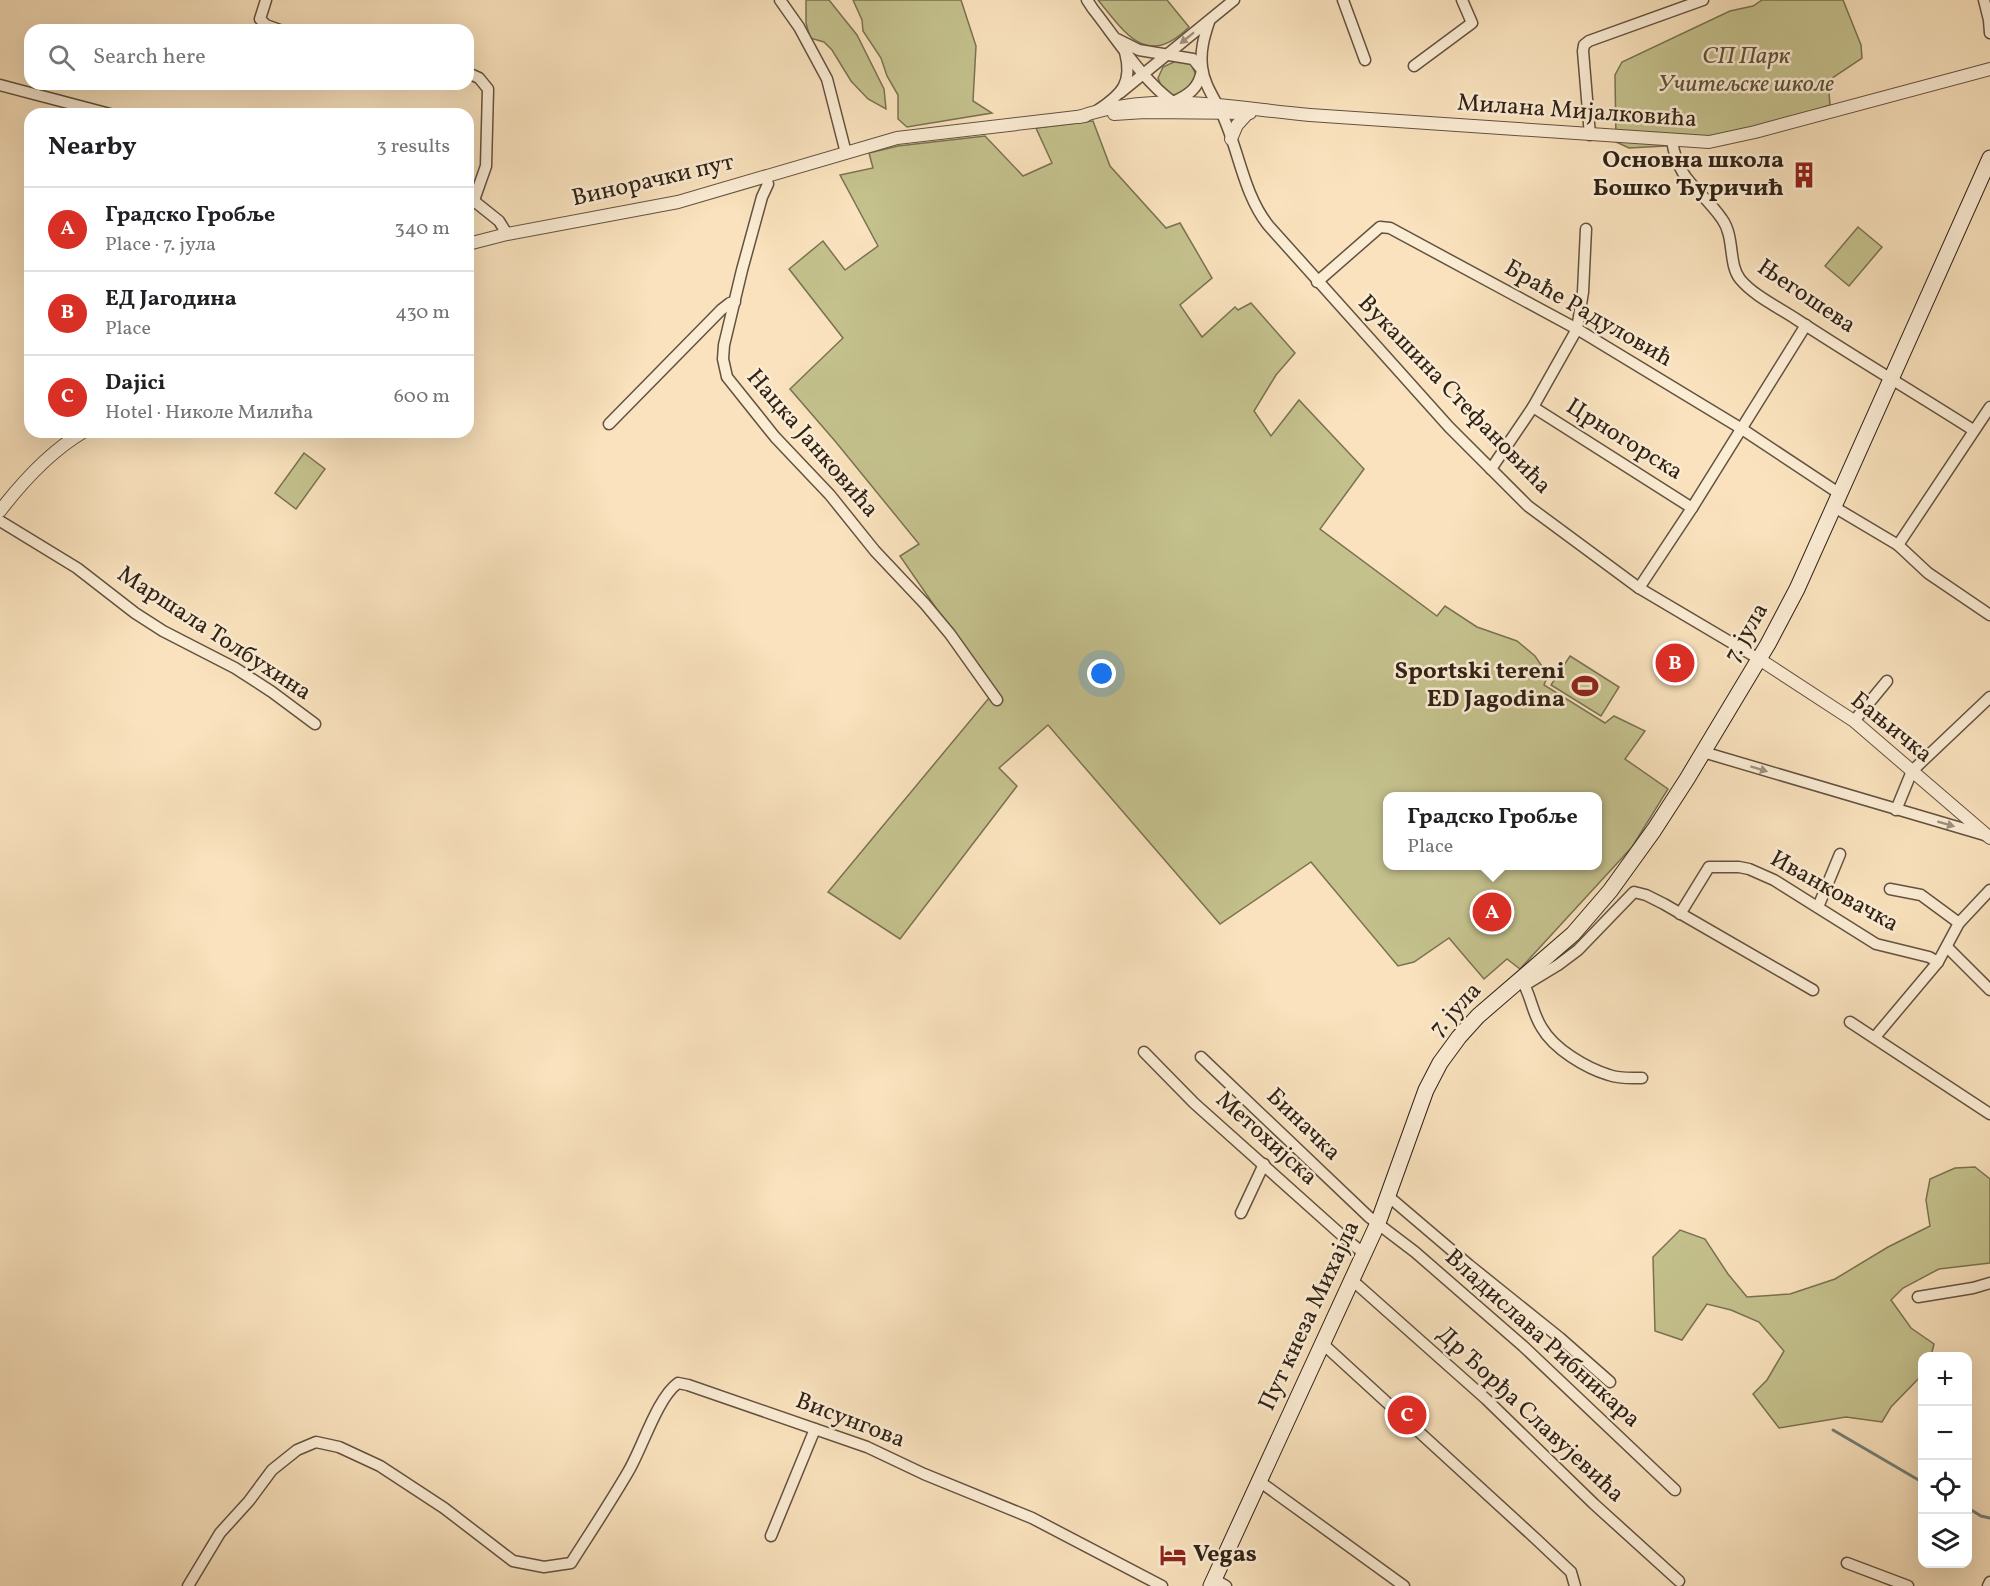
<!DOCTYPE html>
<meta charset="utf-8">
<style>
:root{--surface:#fff;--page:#f6f6f6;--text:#202124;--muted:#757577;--line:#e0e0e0;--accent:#d93025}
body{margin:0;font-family:Vollkorn,serif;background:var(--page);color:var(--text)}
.controls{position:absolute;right:18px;bottom:18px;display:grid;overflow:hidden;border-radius:12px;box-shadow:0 6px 24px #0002}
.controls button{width:54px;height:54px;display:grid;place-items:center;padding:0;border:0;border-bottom:2px solid var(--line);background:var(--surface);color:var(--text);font:30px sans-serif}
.you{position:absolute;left:1102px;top:674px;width:21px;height:21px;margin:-15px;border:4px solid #fff;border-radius:50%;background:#1a73e8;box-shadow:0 0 0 9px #1a73e833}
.badge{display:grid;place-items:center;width:39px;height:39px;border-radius:50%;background:var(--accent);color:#fff;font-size:20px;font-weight:700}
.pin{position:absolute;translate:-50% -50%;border:3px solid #fff;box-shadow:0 2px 6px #0006}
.popup{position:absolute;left:1383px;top:792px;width:219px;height:78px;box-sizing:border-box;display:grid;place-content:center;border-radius:12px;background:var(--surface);filter:drop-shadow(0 2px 4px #0005);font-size:20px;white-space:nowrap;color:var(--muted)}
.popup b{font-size:22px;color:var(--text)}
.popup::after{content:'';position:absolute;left:50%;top:100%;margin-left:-12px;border:12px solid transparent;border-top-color:var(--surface)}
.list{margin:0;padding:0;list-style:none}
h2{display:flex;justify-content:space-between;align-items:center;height:78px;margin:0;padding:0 24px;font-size:26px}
h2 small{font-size:20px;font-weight:400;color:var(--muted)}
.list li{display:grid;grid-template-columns:39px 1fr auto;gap:18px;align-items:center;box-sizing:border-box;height:84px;padding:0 24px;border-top:2px solid var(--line)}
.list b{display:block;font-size:22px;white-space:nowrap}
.list p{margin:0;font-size:20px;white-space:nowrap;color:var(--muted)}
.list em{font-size:20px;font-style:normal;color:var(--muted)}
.icon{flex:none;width:33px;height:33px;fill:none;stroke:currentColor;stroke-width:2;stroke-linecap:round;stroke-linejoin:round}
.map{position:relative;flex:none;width:1990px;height:1586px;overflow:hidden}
.search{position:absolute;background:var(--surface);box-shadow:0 6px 24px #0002;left:24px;top:24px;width:450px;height:66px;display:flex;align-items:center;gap:15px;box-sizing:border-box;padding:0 21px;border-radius:18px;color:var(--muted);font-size:22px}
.panel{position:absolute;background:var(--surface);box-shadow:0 6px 24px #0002;left:24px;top:108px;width:450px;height:330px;border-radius:18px}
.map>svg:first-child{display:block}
.green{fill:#c4c18d;stroke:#7a7252;stroke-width:1.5;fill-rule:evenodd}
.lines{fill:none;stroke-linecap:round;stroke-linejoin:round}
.stream{stroke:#747e78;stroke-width:3}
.minor-casing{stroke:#635240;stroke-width:13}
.tertiary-casing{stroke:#635240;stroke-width:14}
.secondary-casing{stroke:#312217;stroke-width:17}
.minor{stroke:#fbecd4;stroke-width:10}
.tertiary{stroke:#fbecd4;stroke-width:12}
.secondary{stroke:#fbecd4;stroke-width:15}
.oneway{fill:#a0917f}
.labels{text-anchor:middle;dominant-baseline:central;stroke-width:5;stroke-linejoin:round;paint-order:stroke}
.park-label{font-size:24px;font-style:italic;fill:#5d523a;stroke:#fbecd4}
.street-label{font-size:24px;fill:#312217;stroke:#fbecd4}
.poi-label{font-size:24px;font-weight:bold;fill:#312217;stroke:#fbecd4;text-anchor:end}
</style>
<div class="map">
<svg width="1990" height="1586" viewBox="0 0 1990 1586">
<rect width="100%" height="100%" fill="#f9e2bd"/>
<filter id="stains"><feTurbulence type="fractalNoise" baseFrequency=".00333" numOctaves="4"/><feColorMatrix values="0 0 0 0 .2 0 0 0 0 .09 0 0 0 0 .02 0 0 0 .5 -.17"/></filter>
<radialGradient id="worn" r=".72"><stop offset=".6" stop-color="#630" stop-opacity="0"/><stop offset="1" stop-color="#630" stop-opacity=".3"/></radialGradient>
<!-- green -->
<g class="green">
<path d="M806,0H829L857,35L884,89L886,109L868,99L851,81L832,50L824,42L810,38L806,23Z"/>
<path d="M853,0H961L976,46L973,101L992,113L907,127L898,119V95L887,76L881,58L863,31L862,20Z"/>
<path d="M1098,0H1167L1189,27C1147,69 1126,34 1098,0Z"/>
<path d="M1762,0H1843L1861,45L1862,58L1828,81L1830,105L1765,128L1684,145L1629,148L1616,142L1615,75L1622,62L1730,11L1753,6Z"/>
<path d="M1178,60L1191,64L1196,75L1192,87L1177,95H1170L1162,88L1158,78L1163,67Z"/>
<path d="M1093,121L1110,166L1166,228L1180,223L1212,278L1180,305L1202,337L1235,307L1238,310L1251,303L1295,353L1276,375L1254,411L1271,436L1299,400L1364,469L1320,529L1437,616L1445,606L1477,627L1517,641L1535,656L1548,675L1544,685L1605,723L1614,716L1645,731L1625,759L1668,789L1632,847L1520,969L1507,959L1484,979L1449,938L1414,962L1398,966L1311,862L1220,924L1048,725L999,768L1017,786L900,939L828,892L994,692L900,556L919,544L835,441L790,389L843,338L789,269L823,241L845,270L878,246L840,175L873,168L869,153L898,146L985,136L1023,176L1052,163L1036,128ZM1387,796H1597V866H1387Z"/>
<path d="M1858,227L1882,247L1849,286L1825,266Z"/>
<path d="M304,453L325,469L296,509L275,493Z"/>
<path d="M1570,656L1619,687L1601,716L1551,685Z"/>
<path d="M1975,1167L1990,1179V1263L1939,1269L1903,1288L1891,1300L1911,1328L1934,1344L1931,1356H1922V1375L1891,1407L1882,1422L1846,1417L1779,1428L1753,1394L1767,1380L1784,1351L1759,1322L1731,1310L1707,1304L1682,1340L1655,1331L1653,1257L1680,1230L1705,1239L1728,1274L1747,1297L1790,1294L1835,1279L1888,1247L1930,1226L1926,1200L1930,1179L1955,1168Z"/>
</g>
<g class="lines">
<!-- stream -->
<g class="stream">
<path d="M1833,1430L1922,1482"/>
<path d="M1968,1508L1981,1516L1990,1518"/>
</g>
<!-- minor casing -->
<g class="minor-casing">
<g id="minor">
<path d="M266,0L260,19L266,25L280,30"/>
<path d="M780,0L799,27L827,79L846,153"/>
<path d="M1087,0L1093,9C1116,38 1144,82 1173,102C1189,95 1199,88 1202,70L1193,59L1139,50L1117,39"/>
<path d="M1343,0L1365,60"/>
<path d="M1984,0L1989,20L1990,33"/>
<path d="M1209,22C1204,37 1200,51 1202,67C1204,85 1215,99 1222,114C1239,150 1243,193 1268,225L1449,427L1528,506L1639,588L1759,659"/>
<path d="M1414,66L1472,23L1462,0"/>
<path d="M468,73L479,78L488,89L486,166L474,200"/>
<path d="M0,85L110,114"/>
<path d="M1120,93L1234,0"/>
<path d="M1098,110C1122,94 1133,83 1125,52"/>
<path d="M1590,135L1583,51L1584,45L1589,41L1703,0"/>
<path d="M1672,141C1679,184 1700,187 1722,219C1735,237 1728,264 1740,279C1754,296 1778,307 1796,319C1854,357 1915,393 1973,430"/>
<path d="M765,176L768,184L762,197L742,270L724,345L723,359L727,377L775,437L830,495L875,551L925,604L950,634L997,700"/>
<path d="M469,197L499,221L507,234"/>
<path d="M1317,282L1380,227L1390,228L1577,329L1742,429L1840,494"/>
<path d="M1533,407L1692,508"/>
<path d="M609,424L721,310L730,303L735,302"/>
<path d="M1491,469L1533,407L1577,329L1583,292L1586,229"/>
<path d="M1834,507L1898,545L1928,573L1990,615"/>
<path d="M0,521L77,568L135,613L163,631L235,668L272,692L315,724"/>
<path d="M1898,545L1990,407"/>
<path d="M1639,588L1692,508L1806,325"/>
<path d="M1854,721L1887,681"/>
<path d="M1703,752L1988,836"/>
<path d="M1896,810L1912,771L1990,697"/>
<path d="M1890,889L1921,895L1959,923"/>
<path d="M1818,907L1840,854"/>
<path d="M1680,914L1709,867H1739L1749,869L1774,880L1876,944L1929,957L1938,962"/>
<path d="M1947,947L1990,990"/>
<path d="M1522,981C1531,995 1532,1013 1542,1028C1554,1049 1586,1068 1609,1075C1620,1079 1631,1078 1642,1078"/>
<path d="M1525,985L1558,965L1578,950L1634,892L1646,895L1664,904L1813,990"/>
<path d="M1850,1022L1990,1114"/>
<path d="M1875,1037L1938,962L1959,923L1990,890"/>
<path d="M1144,1052L1194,1103L1346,1239L1357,1248L1365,1251"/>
<path d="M1201,1057L1369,1217L1415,1252L1523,1346L1675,1490"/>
<path d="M1388,1196L1469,1265L1560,1338L1610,1382"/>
<path d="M1241,1213L1264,1164"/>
<path d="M1352,1280L1486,1399L1594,1504L1679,1581"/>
<path d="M1918,1297L1973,1288L1990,1283"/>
<path d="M1323,1344L1536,1539L1571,1572L1575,1586"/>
<path d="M1259,1481L1404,1586"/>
<path d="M771,1536L815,1429"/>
<path d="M1847,1563L1908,1586"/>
<path d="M1214,1579L1226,1586"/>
<path d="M188,1586L220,1533L249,1501L272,1470L297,1450L316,1442L339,1447L380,1466L444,1508L513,1561L544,1567L571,1563C590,1533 610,1503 628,1472C642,1449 657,1398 678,1383L688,1385L867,1447L924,1474L1032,1518L1162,1586"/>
<path d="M1988,1586L1990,1582"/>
</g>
</g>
<!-- tertiary casing -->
<g class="tertiary-casing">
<g id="tertiary">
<path d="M1114,114L1145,112L1250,113"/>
<path d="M1079,117C1158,90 1230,108 1310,115L1709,142L1755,132L1990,69"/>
<path d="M1231,139L1237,125L1248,113"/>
<path d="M468,244L507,234L678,202L897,138L1085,116"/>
<path d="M0,511C23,481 51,451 83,432"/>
<path d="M1759,659L1854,721L1990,838"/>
</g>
</g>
<!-- secondary casing -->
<g class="secondary-casing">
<path id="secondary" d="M1211,1586L1378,1223L1426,1090L1440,1063L1459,1037L1478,1016L1573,934L1610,891L1654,830L1687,779L1768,644L1797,589L1990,158"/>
</g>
<!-- minor -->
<use href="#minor" class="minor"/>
<!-- tertiary -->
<use href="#tertiary" class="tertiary"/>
<!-- secondary -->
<use href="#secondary" class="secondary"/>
</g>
<!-- one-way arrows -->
<defs><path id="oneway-solid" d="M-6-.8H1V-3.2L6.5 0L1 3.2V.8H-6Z" transform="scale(1.5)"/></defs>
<g class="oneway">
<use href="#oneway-solid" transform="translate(1187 38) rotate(141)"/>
<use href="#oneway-solid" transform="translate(1759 769) rotate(17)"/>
<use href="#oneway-solid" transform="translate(1946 824) rotate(16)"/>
</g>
<!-- icons -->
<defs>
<g id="building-bare" transform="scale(2.07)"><path d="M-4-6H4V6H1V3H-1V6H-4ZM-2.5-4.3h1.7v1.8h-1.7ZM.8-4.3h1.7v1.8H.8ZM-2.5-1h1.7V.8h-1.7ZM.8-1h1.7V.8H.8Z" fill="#8f2418" stroke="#fbecd4" stroke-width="2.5" paint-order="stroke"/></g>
<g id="stadium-bare" transform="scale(2.07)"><path d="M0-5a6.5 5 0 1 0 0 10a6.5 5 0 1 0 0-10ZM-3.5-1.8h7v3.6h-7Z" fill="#8f2418" stroke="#fbecd4" stroke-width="2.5" paint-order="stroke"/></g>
<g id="hotel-bare" transform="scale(2.07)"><path d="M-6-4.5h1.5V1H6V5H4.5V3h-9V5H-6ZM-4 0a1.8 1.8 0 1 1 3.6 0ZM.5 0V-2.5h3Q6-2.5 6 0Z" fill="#8f2418" stroke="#fbecd4" stroke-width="2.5" paint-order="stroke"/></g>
</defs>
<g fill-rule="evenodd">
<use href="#building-bare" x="1804" y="175"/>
<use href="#stadium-bare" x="1585" y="686"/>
<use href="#hotel-bare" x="1173" y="1555"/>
</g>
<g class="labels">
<!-- park labels -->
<g class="park-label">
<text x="1746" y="57">СП Парк<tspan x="1746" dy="28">Учитељске школе</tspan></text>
</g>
<!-- street labels -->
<g class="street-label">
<text transform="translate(1577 112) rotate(4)">Милана Мијалковића</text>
<text transform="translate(653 181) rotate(-13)">Винорачки пут</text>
<text transform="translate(1806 297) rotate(34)">Његошева</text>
<text transform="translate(1588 314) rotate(30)">Браће Радуловић</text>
<text transform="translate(1454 395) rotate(46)">Вукашина Стефановића</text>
<text transform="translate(1624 440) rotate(32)">Црногорска</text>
<text transform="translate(812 444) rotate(49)">Нацка Јанковића</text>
<text transform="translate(1747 633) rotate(-60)">7. јула</text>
<text transform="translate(214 634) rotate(33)">Маршала Толбухина</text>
<text transform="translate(1891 728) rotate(39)">Бањичка</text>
<text transform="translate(1834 892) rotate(29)">Иванковачка</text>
<text transform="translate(1456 1010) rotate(-47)">7. јула</text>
<text transform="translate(1303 1125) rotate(44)">Биначка</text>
<text transform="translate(1266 1139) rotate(42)">Метохијска</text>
<text transform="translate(1310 1316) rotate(-65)">Пут кнеза Михајла</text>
<text transform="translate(1542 1339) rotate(42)">Владислава Рибникара</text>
<text transform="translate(1530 1415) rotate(43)">Др Ђорђа Славујевића</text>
<text transform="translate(850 1421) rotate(21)">Висунгова</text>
</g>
<!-- poi labels -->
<g class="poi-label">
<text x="1784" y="161">Основна школа<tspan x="1784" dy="28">Бошко Ђуричић</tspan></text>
<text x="1565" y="672">Sportski tereni<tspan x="1565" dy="28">ED Jagodina</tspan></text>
<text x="1193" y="1555" text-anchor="start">Vegas</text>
</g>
</g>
<rect width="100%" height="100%" filter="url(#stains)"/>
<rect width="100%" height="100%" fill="url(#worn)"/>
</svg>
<div class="controls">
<button>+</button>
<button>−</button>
<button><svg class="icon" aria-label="locate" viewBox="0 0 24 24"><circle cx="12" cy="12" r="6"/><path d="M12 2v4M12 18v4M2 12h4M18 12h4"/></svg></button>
<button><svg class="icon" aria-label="layers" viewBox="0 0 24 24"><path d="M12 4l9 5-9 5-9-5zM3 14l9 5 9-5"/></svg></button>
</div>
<div class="you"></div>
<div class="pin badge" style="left:1492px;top:912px">A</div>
<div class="popup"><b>Градско Гробље</b>Place</div>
<div class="pin badge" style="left:1675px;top:663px">B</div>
<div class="pin badge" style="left:1407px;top:1415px">C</div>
<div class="search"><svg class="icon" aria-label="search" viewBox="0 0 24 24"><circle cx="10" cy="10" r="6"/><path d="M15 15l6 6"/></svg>Search here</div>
<section class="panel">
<h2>Nearby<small>3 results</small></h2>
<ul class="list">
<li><span class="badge">A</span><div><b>Градско Гробље</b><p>Place · 7. јула</p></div><em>340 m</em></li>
<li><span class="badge">B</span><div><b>ЕД Јагодина</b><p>Place</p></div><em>430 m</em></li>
<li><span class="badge">C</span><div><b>Dajici</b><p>Hotel · Николе Милића</p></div><em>600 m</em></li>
</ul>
</section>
</div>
